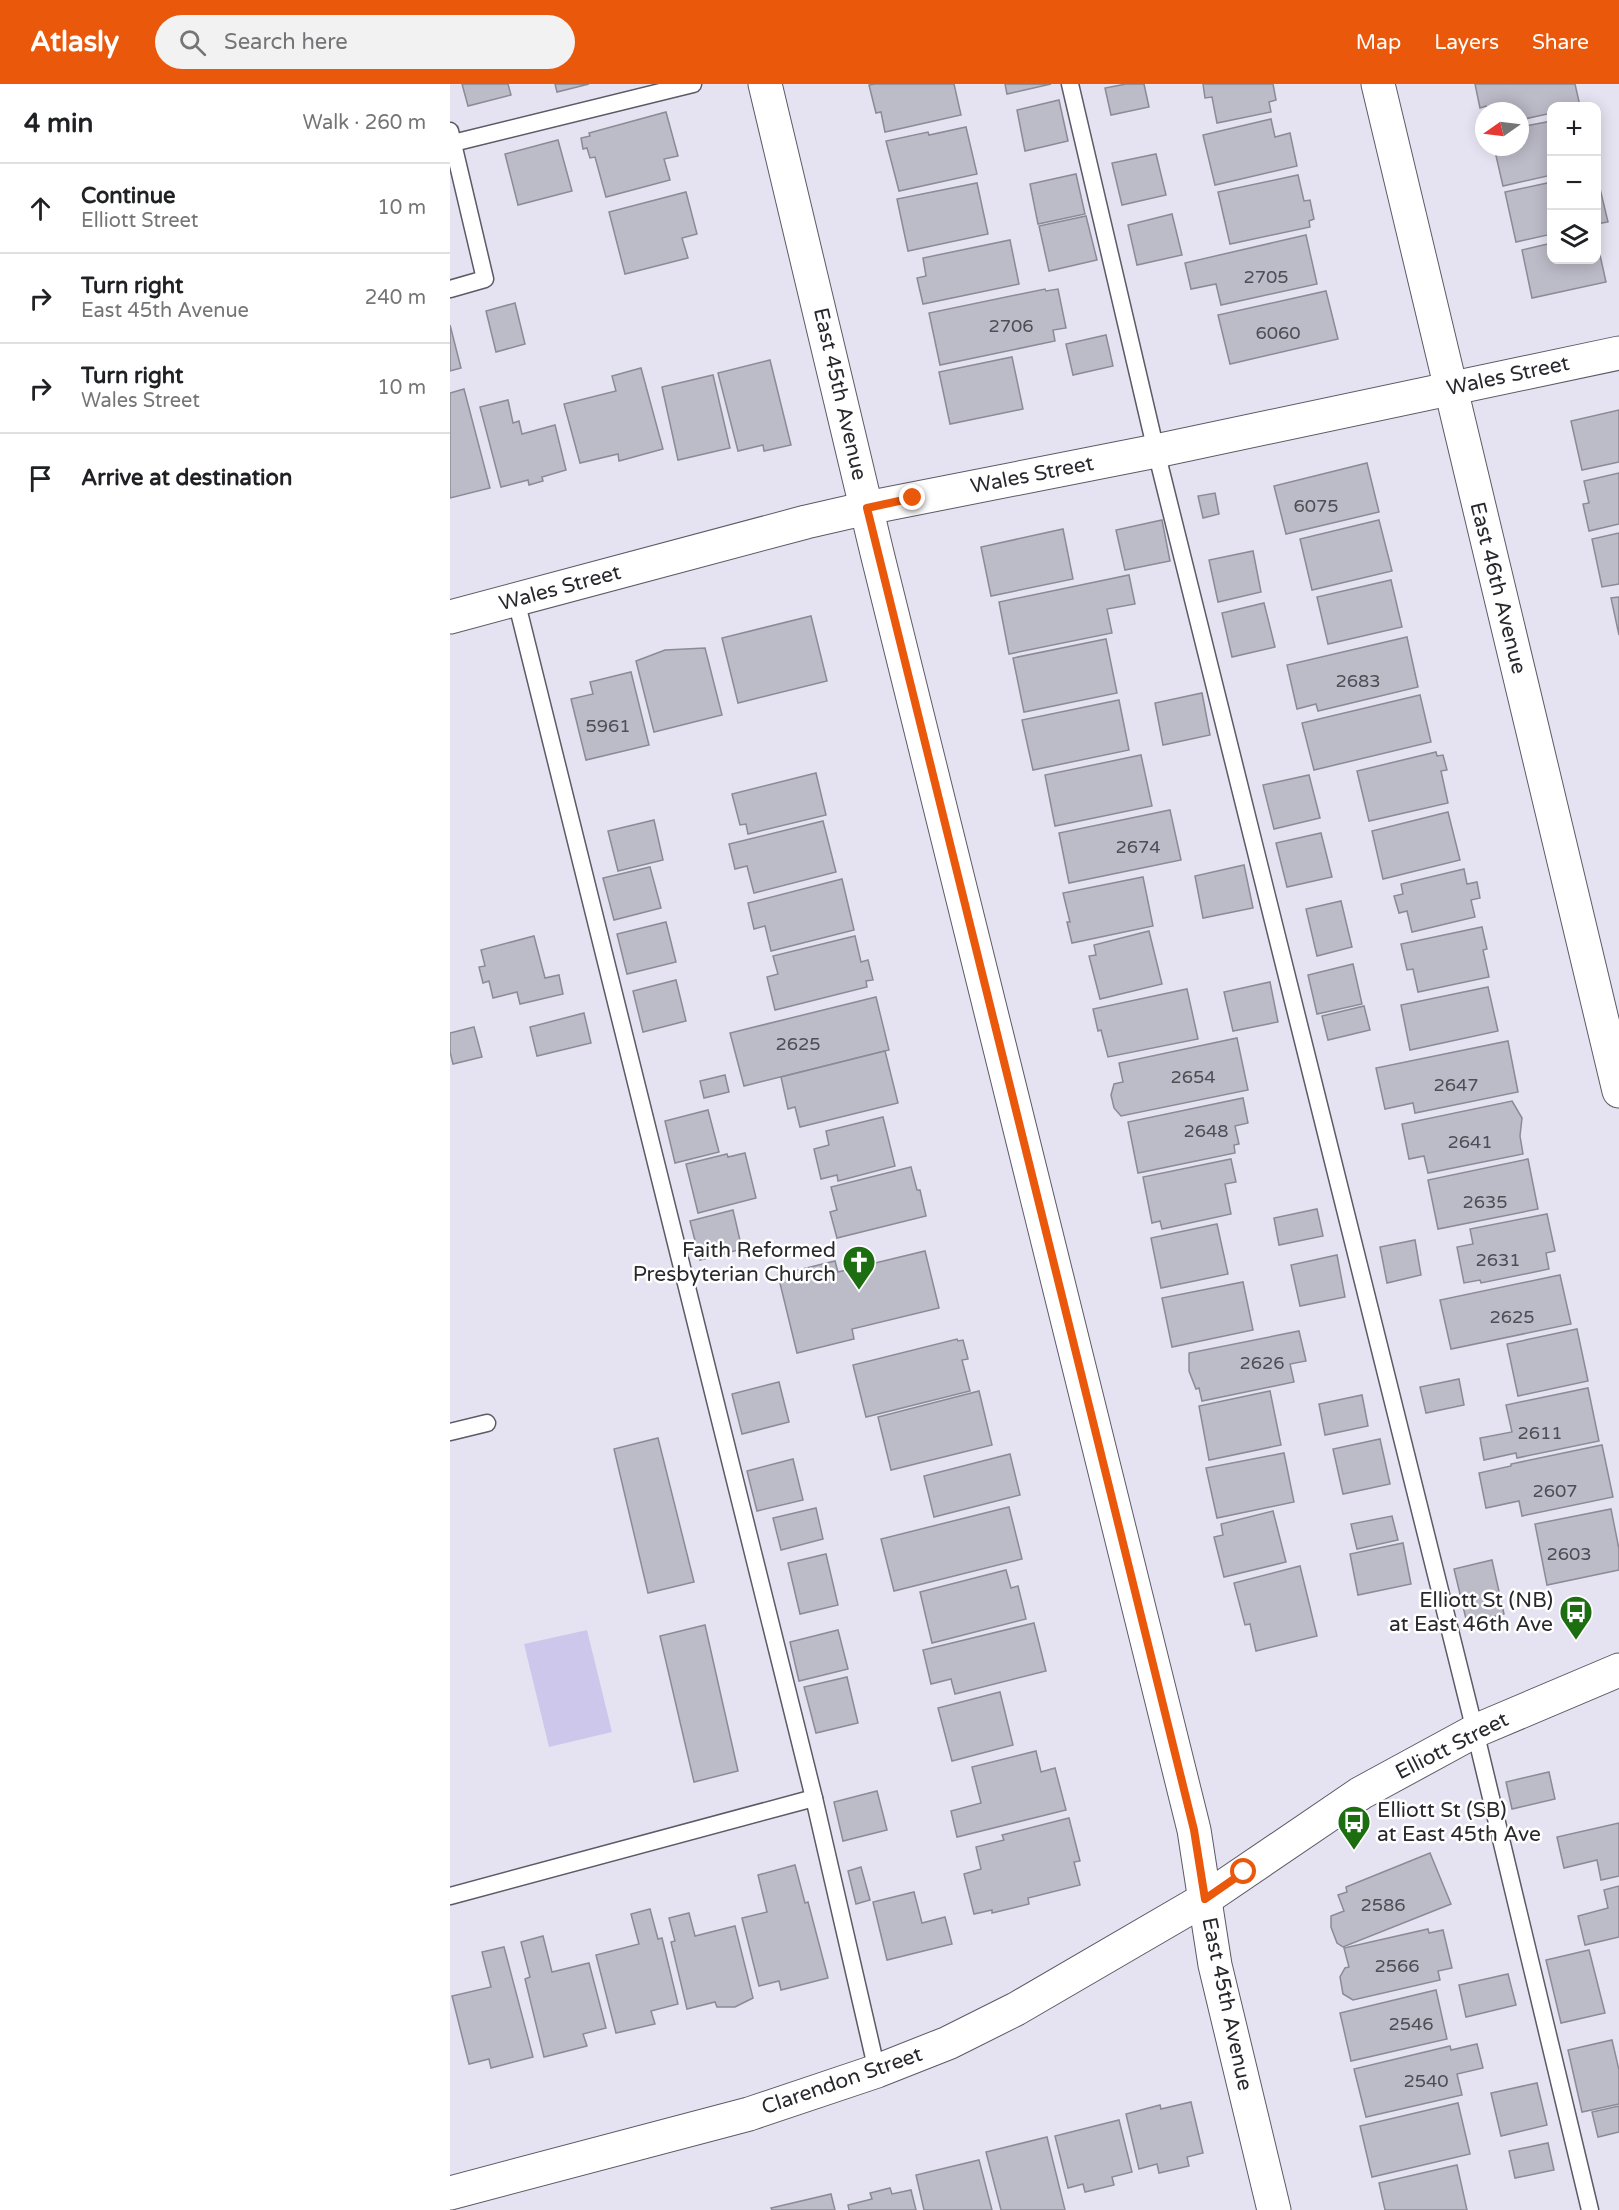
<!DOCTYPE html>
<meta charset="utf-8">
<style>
:root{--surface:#fff;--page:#f2f2f2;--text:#202124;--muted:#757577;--line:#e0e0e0;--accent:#ea580c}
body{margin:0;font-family:"Varela Round",sans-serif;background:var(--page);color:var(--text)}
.controls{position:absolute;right:18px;top:18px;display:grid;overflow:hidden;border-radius:12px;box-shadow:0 3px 15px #0003}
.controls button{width:54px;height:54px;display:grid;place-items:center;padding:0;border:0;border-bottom:2px solid var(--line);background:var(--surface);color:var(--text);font:30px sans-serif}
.compass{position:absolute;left:1025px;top:18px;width:54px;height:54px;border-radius:50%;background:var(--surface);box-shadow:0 3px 15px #0003;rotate:256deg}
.stop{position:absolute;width:18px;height:18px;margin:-14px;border:4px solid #ea580c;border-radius:50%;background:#fff}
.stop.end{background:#ea580c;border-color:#fff;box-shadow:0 2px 6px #0008}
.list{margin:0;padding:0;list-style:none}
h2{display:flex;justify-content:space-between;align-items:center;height:78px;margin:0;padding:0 24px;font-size:26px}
h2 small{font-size:20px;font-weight:400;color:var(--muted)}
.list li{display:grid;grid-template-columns:39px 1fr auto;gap:18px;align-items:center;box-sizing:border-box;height:90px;padding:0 24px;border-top:2px solid var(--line)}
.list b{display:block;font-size:22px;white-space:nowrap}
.list p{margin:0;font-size:20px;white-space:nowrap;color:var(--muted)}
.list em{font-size:20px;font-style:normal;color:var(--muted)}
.icon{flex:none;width:33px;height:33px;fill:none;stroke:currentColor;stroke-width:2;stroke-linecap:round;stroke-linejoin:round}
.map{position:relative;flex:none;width:1169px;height:2126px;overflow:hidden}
header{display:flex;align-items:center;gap:36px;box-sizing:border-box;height:84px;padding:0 30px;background:var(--accent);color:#fff}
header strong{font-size:28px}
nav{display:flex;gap:33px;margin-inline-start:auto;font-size:21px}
.search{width:420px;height:54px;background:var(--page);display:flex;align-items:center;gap:15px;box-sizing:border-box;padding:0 21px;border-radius:33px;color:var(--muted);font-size:22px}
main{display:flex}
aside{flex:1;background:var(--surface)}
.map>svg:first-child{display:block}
.green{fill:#cdc8eb}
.building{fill:#bcbbc8;stroke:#8b8a96;stroke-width:1.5}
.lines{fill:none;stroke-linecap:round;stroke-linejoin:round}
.service-casing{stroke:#5c5a66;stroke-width:19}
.minor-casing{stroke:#5c5a66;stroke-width:35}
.tertiary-casing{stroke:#5c5a66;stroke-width:35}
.service{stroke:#fff;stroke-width:16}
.minor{stroke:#fff;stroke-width:33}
.tertiary{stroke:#fff;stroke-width:33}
.route{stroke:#ea580c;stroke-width:8}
.labels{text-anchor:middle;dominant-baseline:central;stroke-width:5;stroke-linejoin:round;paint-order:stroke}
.number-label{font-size:18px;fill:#4e4d54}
.street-label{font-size:21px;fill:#29282d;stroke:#fff}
.poi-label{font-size:21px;fill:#29282d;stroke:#fff;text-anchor:end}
</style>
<header>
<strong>Atlasly</strong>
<div class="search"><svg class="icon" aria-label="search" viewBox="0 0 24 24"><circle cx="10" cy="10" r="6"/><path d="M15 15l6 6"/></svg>Search here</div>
<nav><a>Map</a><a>Layers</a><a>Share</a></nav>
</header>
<main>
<aside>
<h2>4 min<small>Walk · 260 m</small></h2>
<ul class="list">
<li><svg class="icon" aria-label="ahead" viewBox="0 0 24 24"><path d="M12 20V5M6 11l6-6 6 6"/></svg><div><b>Continue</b><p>Elliott Street</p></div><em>10 m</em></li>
<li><svg class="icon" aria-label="right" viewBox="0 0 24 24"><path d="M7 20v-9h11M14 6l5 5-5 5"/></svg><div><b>Turn right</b><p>East 45th Avenue</p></div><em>240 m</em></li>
<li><svg class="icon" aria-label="right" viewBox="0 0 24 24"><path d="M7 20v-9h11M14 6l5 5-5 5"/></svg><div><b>Turn right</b><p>Wales Street</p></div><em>10 m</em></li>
<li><svg class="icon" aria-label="arrive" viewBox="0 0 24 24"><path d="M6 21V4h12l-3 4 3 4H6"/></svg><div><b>Arrive at destination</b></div></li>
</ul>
</aside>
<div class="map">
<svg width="1169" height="2126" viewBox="0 0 1169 2126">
<rect width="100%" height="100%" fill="#e5e3f1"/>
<!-- green -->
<path class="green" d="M137,1546L162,1648L99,1663L74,1560Z"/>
<!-- building -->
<g class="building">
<path d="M12,0H58L61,11L18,22Z"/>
<path d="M105,0H139L107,8Z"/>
<path d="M425,0H504L511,31L435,48L431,28L426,29L419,1Z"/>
<path d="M555,0H601L557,10Z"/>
<path d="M676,0H694L699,23L661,31L655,4Z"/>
<path d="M753,0H823L826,16L819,18L821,28L767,39L762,13L755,14Z"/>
<path d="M1025,0H1125L1130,22H1102V29L1070,36V27H1037L1036,22L1030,24Z"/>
<path d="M609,16L618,57L575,67L567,26Z"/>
<path d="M216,28L228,72L214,75L220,96L156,113L145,73L140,74L137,64L133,65L131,54L140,52L139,49Z"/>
<path d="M821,35L825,53L840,49L847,82L765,101L753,51Z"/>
<path d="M1102,37V91L1053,102L1044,63H1070V43Z"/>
<path d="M516,43L527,90L449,107L436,57L478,48L479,51Z"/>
<path d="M108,56L122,107L68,121L55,70Z"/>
<path d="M706,70L716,111L672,121L662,79Z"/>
<path d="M1146,88L1158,138L1146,140Z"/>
<path d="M626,90L635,130L588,140L580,100Z"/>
<path d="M848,91L854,117L860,116L864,135L859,137L860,143L780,160L768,108Z"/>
<path d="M1102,98V150L1066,158L1055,108Z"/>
<path d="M527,99L538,150L458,167L447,115Z"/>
<path d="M236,108L247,150L232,154L238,174L175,190L159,128Z"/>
<path d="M722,130L732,171L687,181L678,141Z"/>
<path d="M636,132L647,176L599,187L589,142Z"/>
<path d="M856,151L867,200L771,221L766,200L741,205L735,179Z"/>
<path d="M1146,153L1156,198L1082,214L1072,166L1102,159V176H1146Z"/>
<path d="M560,156L569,200L473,220L467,194L476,192L473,174Z"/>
<path d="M595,205L596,207L608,205L616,244L603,246L605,257L490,281L479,229Z"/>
<path d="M876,207L888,255L780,280L768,231Z"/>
<path d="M65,219L75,260L46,268L36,227Z"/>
<path d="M0,241L11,284L0,287Z"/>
<path d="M656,251L663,282L623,291L616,260Z"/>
<path d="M562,273L573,325L500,340L489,288Z"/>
<path d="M320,276L341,361L314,367L313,361L288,367L268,289Z"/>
<path d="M191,284L213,365L169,377L168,370L130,379L114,320L166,307L162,292Z"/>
<path d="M263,291L280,364L228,376L212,303Z"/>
<path d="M14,305L40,404L0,414V309Z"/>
<path d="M58,316L63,339L69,337L72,350L105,341L116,386L92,393L93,397L79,401L78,396L51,403L30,323Z"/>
<path d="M1169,326V378L1132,386L1121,337Z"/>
<path d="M917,379L929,428L836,450L824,402Z"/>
<path d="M1169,389V440L1139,447L1133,420L1139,419L1134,397Z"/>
<path d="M765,409L769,430L753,434L748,412Z"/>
<path d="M712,436L720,477L675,486L666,446Z"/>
<path d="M929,436L942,487L862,506L850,455Z"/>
<path d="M613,445L623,495L541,512L531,463Z"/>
<path d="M1169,449V500L1152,503L1142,455Z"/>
<path d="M803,467L811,508L768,518L759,476Z"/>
<path d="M679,491L685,520L657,525L662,549L559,570L549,518Z"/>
<path d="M941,496L952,543L878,560L867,513Z"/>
<path d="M1169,513V551L1161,514Z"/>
<path d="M814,519L825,563L782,573L772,529Z"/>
<path d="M361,532L377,597L288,619L272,554Z"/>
<path d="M957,553L968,603L868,627L866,620L847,625L837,581Z"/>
<path d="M656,555L667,609L574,628L563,574Z"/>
<path d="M255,564L272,631L204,648L186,577L215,566Z"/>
<path d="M181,588L199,661L136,676L121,615L143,610L140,598Z"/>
<path d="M752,609L760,651L713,661L705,619Z"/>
<path d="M970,611L981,658L864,686L852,639Z"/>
<path d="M669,616L679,666L583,686L572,636Z"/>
<path d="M986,668L987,672L993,671L997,686L991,687L998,719L919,737L907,687Z"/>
<path d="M691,671L702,722L605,742L595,691Z"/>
<path d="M366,689L376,731L298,750L296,740L290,741L282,710Z"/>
<path d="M859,691L870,734L824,745L813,701Z"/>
<path d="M720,726L731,776L619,799L609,749Z"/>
<path d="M998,728L1010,776L933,795L922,747Z"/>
<path d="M204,736L213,776L168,787L158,747Z"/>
<path d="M373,737L386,788L304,809L297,782L285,785L279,760Z"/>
<path d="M871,749L882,793L837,803L826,759Z"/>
<path d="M794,781L803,824L753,834L745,792Z"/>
<path d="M200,783L211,824L164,836L153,794Z"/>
<path d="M1014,785L1017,800L1027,798L1030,814L1021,816L1025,833L962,848L957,827L949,829L944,812L953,810L951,800Z"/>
<path d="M693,793L703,842L622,859L617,838H620L613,809Z"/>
<path d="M392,795L404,846L321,867L315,842L304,845L298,819Z"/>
<path d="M891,817L902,863L867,872L856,825Z"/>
<path d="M216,838L226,878L177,890L167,850Z"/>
<path d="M1032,843L1037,865L1033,866L1039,893L968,908L963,885L957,886L951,860Z"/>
<path d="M699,847L712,900L650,915L639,872L646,871L644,861Z"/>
<path d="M84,852L95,894L109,891L113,910L70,920L67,908L43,914L39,897L33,899L29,883L35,882L31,866Z"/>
<path d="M405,852L411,878L418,876L423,896L416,897L417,903L325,926L317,893L328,890L323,872Z"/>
<path d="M903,880L912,920L867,930L858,891Z"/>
<path d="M226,896L236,937L193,948L183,907Z"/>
<path d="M820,898L828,938L783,947L774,908Z"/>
<path d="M1038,903L1048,947L960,966L951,921Z"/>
<path d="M737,905L748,955L658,973L651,946L648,947L643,925Z"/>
<path d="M426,913L439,966L294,1002L280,949Z"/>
<path d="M914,922L920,946L878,956L872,932Z"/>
<path d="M134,929L141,959L87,972L80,943Z"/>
<path d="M24,943L32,973L3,980L0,968V949Z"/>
<path d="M787,954L798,1006L671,1032L664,1024L661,1011L664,1000L673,998L669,979Z"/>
<path d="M1058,957L1068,1008L965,1029L963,1019L935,1025L926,984Z"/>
<path d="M435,967L448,1019L350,1043L345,1023L338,1025L331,993Z"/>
<path d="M275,991L279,1008L254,1014L250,997Z"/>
<path d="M793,1014L798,1039L785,1042L789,1060L784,1061L785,1069L688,1089L678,1038Z"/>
<path d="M1062,1017L1072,1034L1070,1052L1073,1070L978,1089L974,1072L959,1075L952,1040Z"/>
<path d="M258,1026L269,1068L225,1079L215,1037Z"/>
<path d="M433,1033L445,1082L388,1097L387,1091L371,1095L364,1065L379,1061L376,1047Z"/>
<path d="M295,1069L306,1114L248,1129L236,1080L277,1070L278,1073Z"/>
<path d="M781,1075L786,1098L775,1100L781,1130L712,1145L710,1137L702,1139L693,1093Z"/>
<path d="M1078,1075L1088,1125L988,1145L978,1096Z"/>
<path d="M461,1083L467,1106H470L476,1132L387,1154L380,1128L387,1126L381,1103Z"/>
<path d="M867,1125L873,1152L829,1161L824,1134Z"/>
<path d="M283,1126L292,1165L250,1176L240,1137Z"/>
<path d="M1097,1130L1105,1167L1096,1169L1099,1185L1031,1199L1030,1196L1014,1199L1007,1163L1023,1160L1020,1145Z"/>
<path d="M767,1140L778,1190L711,1204L701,1154Z"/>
<path d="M965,1156L971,1191L937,1199L930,1163Z"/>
<path d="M475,1167L489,1224L402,1245L404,1255L347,1269L328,1191L385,1177L388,1188Z"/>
<path d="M887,1171L895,1213L850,1222L841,1181Z"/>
<path d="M1110,1191L1121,1240L1001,1265L990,1216Z"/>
<path d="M793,1198L803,1246L722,1263L712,1214Z"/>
<path d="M1127,1245L1138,1297L1068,1312L1057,1260Z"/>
<path d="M849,1247L856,1277L840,1280L844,1298L752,1317L749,1304L746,1305L739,1287V1269Z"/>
<path d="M507,1255L508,1257L513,1256L518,1275L512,1276L520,1307L416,1333L403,1281Z"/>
<path d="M1009,1295L1014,1321L976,1329L970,1303Z"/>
<path d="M329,1298L339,1338L292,1350L282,1310Z"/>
<path d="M1138,1304L1149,1357L1067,1374L1066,1369L1034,1376L1030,1354L1062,1348L1056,1321Z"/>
<path d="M529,1307L542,1361L441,1386L428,1333Z"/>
<path d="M820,1307L831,1361L759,1376L749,1322Z"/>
<path d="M912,1311L918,1342L875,1351L869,1320Z"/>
<path d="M208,1354L244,1498L198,1509L164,1365Z"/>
<path d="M930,1355L940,1400L893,1410L883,1365Z"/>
<path d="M1152,1361L1163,1413L1072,1432L1069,1417L1036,1424L1029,1389L1061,1382V1380Z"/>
<path d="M834,1369L844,1418L767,1434L756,1384Z"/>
<path d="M560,1370L570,1411L484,1433L474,1392Z"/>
<path d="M343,1375L353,1416L307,1427L297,1387Z"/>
<path d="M559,1423L572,1475L444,1507L431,1455Z"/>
<path d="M366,1424L373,1455L331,1466L323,1434Z"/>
<path d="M1161,1425L1169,1465V1486L1097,1501L1085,1440Z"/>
<path d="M823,1427L836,1478L774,1493L764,1453L773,1451L771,1440Z"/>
<path d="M942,1432L948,1456L907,1465L901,1440Z"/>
<path d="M953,1459L961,1500L908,1511L900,1470Z"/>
<path d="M376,1470L388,1521L350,1530L338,1479Z"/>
<path d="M1042,1476L1054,1530L1017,1539L1004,1485Z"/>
<path d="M850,1482L867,1552L806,1567L800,1540L795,1541L784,1499Z"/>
<path d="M556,1486L561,1504L568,1502L576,1535L482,1559L470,1508Z"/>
<path d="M584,1539L596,1587L505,1610L501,1595L481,1600L473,1566Z"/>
<path d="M255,1541L288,1687L244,1698L210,1552Z"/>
<path d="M388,1546L398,1585L349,1597L340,1558Z"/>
<path d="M397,1593L408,1639L366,1649L354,1603Z"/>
<path d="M550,1608L563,1661L502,1677L488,1624Z"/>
<path d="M586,1667L591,1688L605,1684L616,1726L507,1753L501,1727L531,1719L522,1683Z"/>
<path d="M1099,1688L1105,1715L1062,1725L1056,1698Z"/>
<path d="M427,1707L437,1746L393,1757L384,1718Z"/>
<path d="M619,1734L630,1777L624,1778L630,1801L578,1814L579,1820L542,1829V1826L524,1830L514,1790L531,1785L526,1763L554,1756L552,1751Z"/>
<path d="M1169,1739V1792L1151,1796L1147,1776L1114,1784L1107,1753Z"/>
<path d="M980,1769L1001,1820L893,1863L887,1859L881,1843V1832L894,1827L888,1811L897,1808L896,1803Z"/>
<path d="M345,1781L355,1819L358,1818L378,1894L331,1906L329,1897L309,1902L292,1834L317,1828L308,1791Z"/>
<path d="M411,1783L420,1816L406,1820L398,1787Z"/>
<path d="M1169,1802V1853L1135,1861L1128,1832L1158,1824L1154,1806Z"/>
<path d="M464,1808L472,1839L495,1833L502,1860L437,1876L423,1818Z"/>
<path d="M200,1825L208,1855L212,1854L228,1920L201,1927L205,1940L166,1949L146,1871L189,1860L181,1830Z"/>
<path d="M239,1829L245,1852L285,1842L303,1914L285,1923H267L265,1918L237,1925L221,1858L225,1857L219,1834Z"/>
<path d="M978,1845L979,1849L993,1846L1002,1884L988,1887L990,1896L903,1916L893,1910L890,1893L895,1884L899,1883L894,1864Z"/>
<path d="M93,1852L102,1888L139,1879L156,1944L133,1950L137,1962L94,1973L75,1895L80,1893L71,1858Z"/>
<path d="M54,1863L83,1973L41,1984L39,1975L19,1980L2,1912L41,1903L32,1868Z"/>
<path d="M1139,1866L1155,1929L1111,1939L1096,1876Z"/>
<path d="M1058,1890L1066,1921L1016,1933L1009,1901Z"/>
<path d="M986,1906L997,1955L901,1977L890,1929Z"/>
<path d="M1162,1956L1169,1986V2020L1132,2028L1118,1966Z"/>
<path d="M1027,1960L1033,1984L1007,1990L1012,2011L916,2033L904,1985L1000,1962L1001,1966Z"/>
<path d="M1087,1999L1097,2041L1051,2052L1041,2009Z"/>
<path d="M741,2018L753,2069L737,2073L739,2082L709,2089L707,2080L689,2085L676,2030L710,2021L711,2025Z"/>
<path d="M1008,2019L1020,2070L922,2093L910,2042Z"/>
<path d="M1169,2022V2048L1148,2053L1142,2028Z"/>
<path d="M669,2036L682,2088L662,2093L664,2101L635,2108L633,2100L618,2104L605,2052Z"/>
<path d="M597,2053L615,2126H551L536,2068Z"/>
<path d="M1098,2059L1104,2086L1065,2094L1059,2067Z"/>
<path d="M529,2076L542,2126H474L466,2091Z"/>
<path d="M1007,2081L1017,2126H935L929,2099Z"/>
<path d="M440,2104L442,2110L461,2106L466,2126H399L398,2121L422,2115L420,2109Z"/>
<path d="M381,2110L385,2126H322L321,2124Z"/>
</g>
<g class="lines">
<!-- service casing -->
<g class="service-casing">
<g id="service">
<path d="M620,0L706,367L1025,1647L1140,2126"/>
<path d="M0,47L35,195L0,205"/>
<path d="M3,59L243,0"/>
<path d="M66,516L364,1714L427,1987"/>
<path d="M0,1348L37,1339"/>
<path d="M0,1812L364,1714"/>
</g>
</g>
<!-- minor casing -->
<g class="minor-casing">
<g id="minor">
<path d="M315,0L427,469L744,1746L765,1881L824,2126"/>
<path d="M928,0L1169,1007"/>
<path d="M0,533L356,438L417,424L706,367L1169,269"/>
</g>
</g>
<!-- tertiary casing -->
<g class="tertiary-casing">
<path id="tertiary" d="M0,2109L299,2030L427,1987L498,1959L566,1925L755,1815L911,1709L1025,1647L1169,1586"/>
</g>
<!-- service -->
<use href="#service" class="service"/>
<!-- minor -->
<use href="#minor" class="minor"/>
<!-- tertiary -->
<use href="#tertiary" class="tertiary"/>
</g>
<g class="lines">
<!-- route -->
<path class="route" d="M463,414L417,424L744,1746L755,1815L794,1788"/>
</g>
<!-- icons -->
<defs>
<g id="church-pin" transform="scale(1.725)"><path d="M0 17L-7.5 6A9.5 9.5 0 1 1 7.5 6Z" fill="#1d6d11" stroke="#fff"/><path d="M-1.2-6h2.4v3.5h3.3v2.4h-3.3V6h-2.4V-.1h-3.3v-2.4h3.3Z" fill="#fff"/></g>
<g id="bus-pin" transform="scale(1.725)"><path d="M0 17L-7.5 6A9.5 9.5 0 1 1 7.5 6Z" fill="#1d6d11" stroke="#fff"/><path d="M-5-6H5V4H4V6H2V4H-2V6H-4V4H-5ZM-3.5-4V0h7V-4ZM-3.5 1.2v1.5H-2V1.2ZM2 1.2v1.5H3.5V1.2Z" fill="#fff"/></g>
</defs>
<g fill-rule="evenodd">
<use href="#church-pin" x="409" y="1178"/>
<use href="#bus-pin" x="1126" y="1528"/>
<use href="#bus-pin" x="904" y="1738"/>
</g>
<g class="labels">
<!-- number labels -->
<g class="number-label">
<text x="816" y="193">2705</text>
<text x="561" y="242">2706</text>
<text x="828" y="249">6060</text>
<text x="866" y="422">6075</text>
<text x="908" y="597">2683</text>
<text x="158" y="642">5961</text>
<text x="688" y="763">2674</text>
<text x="348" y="960">2625</text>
<text x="743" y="993">2654</text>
<text x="1006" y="1001">2647</text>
<text x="756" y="1047">2648</text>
<text x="1020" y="1058">2641</text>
<text x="1035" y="1118">2635</text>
<text x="1048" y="1176">2631</text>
<text x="1062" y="1233">2625</text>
<text x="812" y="1279">2626</text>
<text x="1090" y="1349">2611</text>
<text x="1105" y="1407">2607</text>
<text x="1119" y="1470">2603</text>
<text x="933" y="1821">2586</text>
<text x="947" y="1882">2566</text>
<text x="961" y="1940">2546</text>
<text x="976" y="1997">2540</text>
</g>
<!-- street labels -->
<g class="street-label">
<text transform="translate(1058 292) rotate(-12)">Wales Street</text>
<text transform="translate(390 310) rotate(77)">East 45th Avenue</text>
<text transform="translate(582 391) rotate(-11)">Wales Street</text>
<text transform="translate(110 504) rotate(-15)">Wales Street</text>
<text transform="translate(1048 504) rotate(76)">East 46th Avenue</text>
<text transform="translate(1002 1662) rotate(-27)">Elliott Street</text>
<text transform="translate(777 1920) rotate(78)">East 45th Avenue</text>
<text transform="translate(392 1997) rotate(-19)">Clarendon Street</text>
</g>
<!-- poi labels -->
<g class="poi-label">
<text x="386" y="1166">Faith Reformed<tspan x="386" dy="24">Presbyterian Church</tspan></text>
<text x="1103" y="1516">Elliott St (NB)<tspan x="1103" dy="24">at East 46th Ave</tspan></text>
<text x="927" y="1726" text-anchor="start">Elliott St (SB)<tspan x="927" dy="24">at East 45th Ave</tspan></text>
</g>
</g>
</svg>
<div class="controls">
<button>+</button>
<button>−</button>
<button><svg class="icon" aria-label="layers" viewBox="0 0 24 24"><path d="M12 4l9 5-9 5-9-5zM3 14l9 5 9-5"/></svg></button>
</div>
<svg class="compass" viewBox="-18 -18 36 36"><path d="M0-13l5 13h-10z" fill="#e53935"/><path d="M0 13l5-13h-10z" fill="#757577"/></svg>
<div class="stop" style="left:794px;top:1788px"></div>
<div class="stop end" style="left:463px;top:414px"></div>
</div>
</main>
